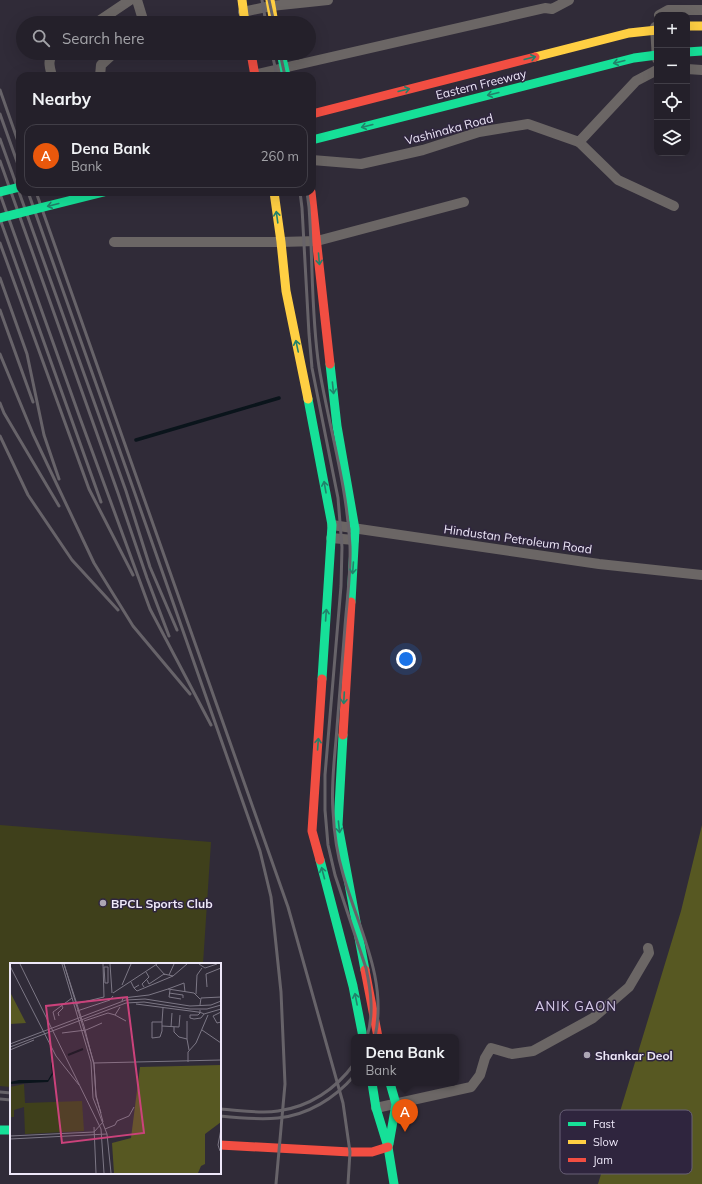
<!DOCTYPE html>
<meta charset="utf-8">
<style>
:root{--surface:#24202a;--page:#2c2832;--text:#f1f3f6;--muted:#a3a3a8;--line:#413e47;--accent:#ea580c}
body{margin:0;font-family:Mulish,sans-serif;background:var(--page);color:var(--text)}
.controls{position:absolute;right:12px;top:12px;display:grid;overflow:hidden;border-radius:8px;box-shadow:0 4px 16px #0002}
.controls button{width:36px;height:36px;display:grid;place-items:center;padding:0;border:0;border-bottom:1px solid var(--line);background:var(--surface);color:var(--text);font:20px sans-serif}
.you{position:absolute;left:406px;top:659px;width:14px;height:14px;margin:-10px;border:3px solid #fff;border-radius:50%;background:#1a73e8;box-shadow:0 0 0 6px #1a73e833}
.badge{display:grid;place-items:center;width:26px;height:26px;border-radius:50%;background:var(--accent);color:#fff;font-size:13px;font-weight:700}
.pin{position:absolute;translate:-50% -33px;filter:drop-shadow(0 1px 2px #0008)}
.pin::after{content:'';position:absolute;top:21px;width:14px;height:12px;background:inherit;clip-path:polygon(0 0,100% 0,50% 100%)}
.popup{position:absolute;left:351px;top:1034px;width:108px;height:52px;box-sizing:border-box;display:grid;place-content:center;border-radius:8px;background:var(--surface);filter:drop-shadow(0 1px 3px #0005);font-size:13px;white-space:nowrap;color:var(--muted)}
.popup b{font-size:15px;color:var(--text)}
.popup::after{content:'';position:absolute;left:50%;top:100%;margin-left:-8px;border:8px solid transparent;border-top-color:var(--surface)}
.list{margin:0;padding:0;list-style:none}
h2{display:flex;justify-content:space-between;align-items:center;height:52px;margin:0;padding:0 16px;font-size:17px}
h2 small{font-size:13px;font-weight:400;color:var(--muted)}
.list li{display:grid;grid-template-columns:26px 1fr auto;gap:12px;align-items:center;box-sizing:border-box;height:64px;margin:0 8px 8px;padding:0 8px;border:1px solid var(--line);border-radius:12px}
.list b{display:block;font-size:15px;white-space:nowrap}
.list p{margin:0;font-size:13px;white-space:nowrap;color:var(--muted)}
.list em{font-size:13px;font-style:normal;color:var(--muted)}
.icon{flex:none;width:22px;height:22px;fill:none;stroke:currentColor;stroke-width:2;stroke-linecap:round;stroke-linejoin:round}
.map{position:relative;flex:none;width:702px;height:1184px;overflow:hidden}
.search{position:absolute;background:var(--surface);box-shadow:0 4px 16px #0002;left:16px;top:16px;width:300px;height:44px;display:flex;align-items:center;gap:10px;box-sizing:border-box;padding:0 14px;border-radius:22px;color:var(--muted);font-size:15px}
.panel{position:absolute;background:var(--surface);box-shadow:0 4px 16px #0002;left:16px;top:72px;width:300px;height:124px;border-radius:12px}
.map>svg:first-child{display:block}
.green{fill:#3f401b}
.forest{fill:#575822}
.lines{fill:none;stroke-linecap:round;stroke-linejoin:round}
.stream{stroke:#0a141b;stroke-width:3.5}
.street{stroke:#6b6665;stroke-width:10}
.fast{stroke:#16e098;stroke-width:9}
.slow{stroke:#ffcf43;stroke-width:9}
.jam{stroke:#f24e42;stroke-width:9}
.rail{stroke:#676369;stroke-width:3}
.fast-bridge{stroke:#16e098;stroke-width:9}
.slow-bridge{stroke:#ffcf43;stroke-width:9}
.jam-bridge{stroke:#f24e42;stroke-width:9}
.oneway{stroke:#22826b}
.poi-dot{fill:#aca6b5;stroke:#2f253e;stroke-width:1.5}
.labels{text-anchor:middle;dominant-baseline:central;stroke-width:3;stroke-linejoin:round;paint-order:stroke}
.street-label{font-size:12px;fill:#eee8f9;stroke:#2f253e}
.poi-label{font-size:12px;font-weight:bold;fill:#eee8f9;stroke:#2f253e;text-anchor:start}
.neighbourhood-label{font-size:13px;letter-spacing:1px;fill:#d4c8e8;stroke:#2f253e}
.inset-river{fill:none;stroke:#0a141b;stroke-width:2}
.inset-road{fill:none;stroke:#7c7785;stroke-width:1}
.view{fill:#cb427b;fill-opacity:0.15;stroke:#cb427b;stroke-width:2}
.inset-edge{fill:none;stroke:#eee8f9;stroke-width:2}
.key{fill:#2f253e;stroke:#686076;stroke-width:1}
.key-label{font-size:11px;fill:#eee8f9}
</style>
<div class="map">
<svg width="702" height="1184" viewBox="0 0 702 1184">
<rect width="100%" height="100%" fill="#302b38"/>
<!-- green -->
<path class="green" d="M0,825L211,842L203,964H11V1087L0,1086Z"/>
<!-- forest -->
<path class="forest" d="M702,825V1184H598L681,911Z"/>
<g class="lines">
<!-- stream -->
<path class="stream" d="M136,440L279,398"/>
<!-- street -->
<g class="street">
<path d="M137,0L144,23"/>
<path d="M243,12L271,6L328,0"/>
<path d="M659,15L668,10H702"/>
<path d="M96,23L130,0"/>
<path d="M655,27L657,59"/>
<path d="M687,69L702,70"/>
<path d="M254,75L292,66L545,8L552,9L569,0"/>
<path d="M52,76C50,68 47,60 53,53"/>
<path d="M100,76L101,65L114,53"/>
<path d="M579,142L618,180L674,206"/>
<path d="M312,160L361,164L423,150L479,132L528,124L579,142L636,81L657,70"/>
<path d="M114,242H281L317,241L464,202"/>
<path d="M332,525L599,564L702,575"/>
<path d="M331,538L354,540"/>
<path d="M376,1108L471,1087L480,1075L485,1058L491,1048L512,1054L533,1051L593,1018L629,987L649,953L648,948"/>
</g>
<!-- fast -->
<g class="fast">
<path d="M687,52L702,51"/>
<path d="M281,53L286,76"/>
<path d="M330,364L337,426L355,529L351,602"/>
<path d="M308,399L332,525L322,679"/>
<path d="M343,735L338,825L365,970"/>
<path d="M320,860L353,986L363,1037"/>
<path d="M372,1083L376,1108L388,1147L394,1184"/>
<path d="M0,1130H11"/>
<path d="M389,1144L396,1104L390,1083"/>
</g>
<!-- slow -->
<g class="slow">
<path d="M242,0L245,23"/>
<path d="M270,0L274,23"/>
<path d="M687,26H702"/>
<path d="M274,192L281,242L286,291L308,399"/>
</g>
<!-- jam -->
<g class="jam">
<path d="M251,53L255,76"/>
<path d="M311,192L330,364"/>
<path d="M343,735L351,602"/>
<path d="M320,860L312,831L322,679"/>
<path d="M365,970L378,1037"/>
<path d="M220,1145L350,1152H372L388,1147"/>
</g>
<!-- rail -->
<g class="rail">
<path d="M262,0L266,23"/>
<path d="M269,0L274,23"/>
<path d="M272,53L277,76"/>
<path d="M280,53L285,76"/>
<path d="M0,90L20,147"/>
<path d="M0,114L20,170"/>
<path d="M0,139L126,491L150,567L177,630"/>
<path d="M0,161L118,493L147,578L169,636"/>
<path d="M28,192L133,488L260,851L271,897L281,992L285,1084L276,1184"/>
<path d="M36,192L288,907L343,1103L350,1152L348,1184"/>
<path d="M300,192L302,208L309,334L312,368L338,498L342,547L341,586L325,775V810L328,845L335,875L366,968C371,991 374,1014 367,1037"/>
<path d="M307,192L309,207C313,260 311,314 319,367C329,427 347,485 350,546C351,572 347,600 345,626C342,664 339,702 336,740C334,763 331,788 333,811C334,832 337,854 343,874C358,928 388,979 375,1037"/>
<path d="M0,194L80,418L150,609L211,725"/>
<path d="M0,219L101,502"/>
<path d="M0,243L89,489L133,575"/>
<path d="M0,278L27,354L44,435L59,479"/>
<path d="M0,310L33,402"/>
<path d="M0,354L33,434L94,563L133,626L190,694"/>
<path d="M0,403L4,413L59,506"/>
<path d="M0,436L28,495L72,560L118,610"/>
<path d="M0,1092L11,1093"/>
<path d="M0,1099L11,1100"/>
<path d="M220,1109C239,1110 259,1114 278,1111C309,1107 336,1089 354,1064"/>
<path d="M220,1116C239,1118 259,1120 278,1118C308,1115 335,1098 354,1076"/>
</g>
<!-- fast-bridge -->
<g class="fast-bridge">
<path d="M312,140L634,58L657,55"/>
<path d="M0,192L20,187"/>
<path d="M0,218L104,192"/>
</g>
<!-- slow-bridge -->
<path class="slow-bridge" d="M535,57L629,33L657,30"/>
<!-- jam-bridge -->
<path class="jam-bridge" d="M312,114L535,57"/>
</g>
<!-- one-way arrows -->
<defs><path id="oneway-shaft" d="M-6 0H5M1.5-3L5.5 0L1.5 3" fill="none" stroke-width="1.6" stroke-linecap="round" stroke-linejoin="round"/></defs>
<g class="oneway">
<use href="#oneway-shaft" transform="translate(530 58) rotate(-14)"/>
<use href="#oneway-shaft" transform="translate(619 62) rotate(166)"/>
<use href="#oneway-shaft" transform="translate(404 90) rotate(-14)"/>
<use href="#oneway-shaft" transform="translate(493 94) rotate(166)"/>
<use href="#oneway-shaft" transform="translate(367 126) rotate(166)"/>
<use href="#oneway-shaft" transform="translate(53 205) rotate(166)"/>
<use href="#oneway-shaft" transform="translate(277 217) rotate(-98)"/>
<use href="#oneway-shaft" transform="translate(319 259) rotate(85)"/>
<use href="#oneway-shaft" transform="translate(297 346) rotate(-102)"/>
<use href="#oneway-shaft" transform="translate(333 388) rotate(84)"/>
<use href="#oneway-shaft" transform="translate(325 487) rotate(-100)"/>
<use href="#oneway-shaft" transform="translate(353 568) rotate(94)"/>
<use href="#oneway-shaft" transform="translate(326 615) rotate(-86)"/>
<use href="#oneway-shaft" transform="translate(344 698) rotate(93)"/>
<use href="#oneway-shaft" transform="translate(318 744) rotate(-86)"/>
<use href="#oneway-shaft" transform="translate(339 827) rotate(84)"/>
<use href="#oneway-shaft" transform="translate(323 873) rotate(-105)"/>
<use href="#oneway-shaft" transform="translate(356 999) rotate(-101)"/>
</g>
<!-- markers -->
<g class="poi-dot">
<circle cx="103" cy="903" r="4"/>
<circle cx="587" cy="1055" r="4"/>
</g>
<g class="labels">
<!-- street labels -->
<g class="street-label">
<text transform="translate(481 84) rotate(-14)">Eastern Freeway</text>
<text transform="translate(449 129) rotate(-15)">Vashinaka Road</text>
<text transform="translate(518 539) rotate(8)">Hindustan Petroleum Road</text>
</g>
<!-- poi labels -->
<g class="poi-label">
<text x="111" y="903">BPCL Sports Club</text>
<text x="595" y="1055">Shankar Deol</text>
</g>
<!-- neighbourhood labels -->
<g class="neighbourhood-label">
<text x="576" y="1006">ANIK GAON</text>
</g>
</g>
<!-- overview -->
<g transform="translate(10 963)">
<rect width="211" height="211" fill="#302b38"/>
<path d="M14,121L15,140L72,138L74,168L15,171L14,144L4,147V154H0V124Z" fill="#3f401b"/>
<path d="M0,29L16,60L0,61ZM211,102V159L195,171V201L191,203L188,210H104L102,180L121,175L130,104Z" fill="#575822"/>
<path d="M43,98V111L38,119L0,121V119L9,117H38L42,110L41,100Z" fill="#0a141b"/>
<path class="inset-river" d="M58,92L73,86"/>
<path class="inset-road" d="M10,1L91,166L94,210M52,1L81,99L83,135L97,171M54,1L84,100L86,134L91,150M100,1L102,30M189,1L195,5L207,1M146,2L155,12M0,3L46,93L69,122M94,4H98V20H95ZM159,12L164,1M137,17L139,21L154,11L163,13M121,19L124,25L129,22M112,22L121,1M134,24L132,21L139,14L136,9M197,24L196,11L211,5M124,25L127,28L163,13L177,1M158,26L174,20L175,29M160,27L159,34L171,36M103,30L147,1M159,30L173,32V35M186,31L187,12L192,5M112,38L113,35L139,32L158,26L184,30L190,36M65,41L94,34L93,1M126,41L188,49L192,50L194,51L191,55L184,56L180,55V52H188L190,50V47M190,42L191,35L211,34M67,48L100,37L103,33M211,49L203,53L207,60L211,59M194,51L211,46M105,52L116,58M49,53L48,50L53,45L51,41M45,57L43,49L62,35M74,58L98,50L105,52L110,44M152,59H142V75L150,74L152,68V59L153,45M152,63L169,64L170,52M161,64L162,50M164,64V69L169,74L177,76L179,87M192,67L211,80M52,70L76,67L92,60M177,76V58M0,81L116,37L135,36L180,43L201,42L211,38M0,84L116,40L134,39L180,46H197L211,42M0,87L24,77M178,99V89L186,80L198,52M84,100L211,97M84,164L86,210M95,166L105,162L107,158L119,153L124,144M97,171L101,210M0,173L84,169L93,159L86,132L84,102L74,63L54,1M0,176L97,171M210,188L208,182L211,166"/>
<path class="view" d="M117,34L134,170L52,180L36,43Z"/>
<rect width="211" height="211" class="inset-edge"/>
</g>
<!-- legend -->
<rect x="560" y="1110" width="132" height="64" rx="6" class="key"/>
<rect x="568" y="1122" width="18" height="4" fill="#16e098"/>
<rect x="568" y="1140" width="18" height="4" fill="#ffcf43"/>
<rect x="568" y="1158" width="18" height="4" fill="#f24e42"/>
<g class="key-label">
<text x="593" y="1128">Fast</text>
<text x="593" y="1146">Slow</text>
<text x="593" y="1164">Jam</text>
</g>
</svg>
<div class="controls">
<button>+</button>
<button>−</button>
<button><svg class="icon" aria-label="locate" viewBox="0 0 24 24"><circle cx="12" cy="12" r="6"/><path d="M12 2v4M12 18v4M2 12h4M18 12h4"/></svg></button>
<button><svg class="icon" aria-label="layers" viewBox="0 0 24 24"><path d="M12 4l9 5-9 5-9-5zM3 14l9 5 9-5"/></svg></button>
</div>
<div class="you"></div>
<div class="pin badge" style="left:405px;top:1132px">A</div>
<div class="popup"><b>Dena Bank</b>Bank</div>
<div class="search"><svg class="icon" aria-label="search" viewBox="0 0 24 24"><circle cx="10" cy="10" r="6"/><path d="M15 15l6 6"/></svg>Search here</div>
<section class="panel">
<h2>Nearby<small></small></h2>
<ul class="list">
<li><span class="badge">A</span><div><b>Dena Bank</b><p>Bank</p></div><em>260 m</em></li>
</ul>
</section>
</div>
